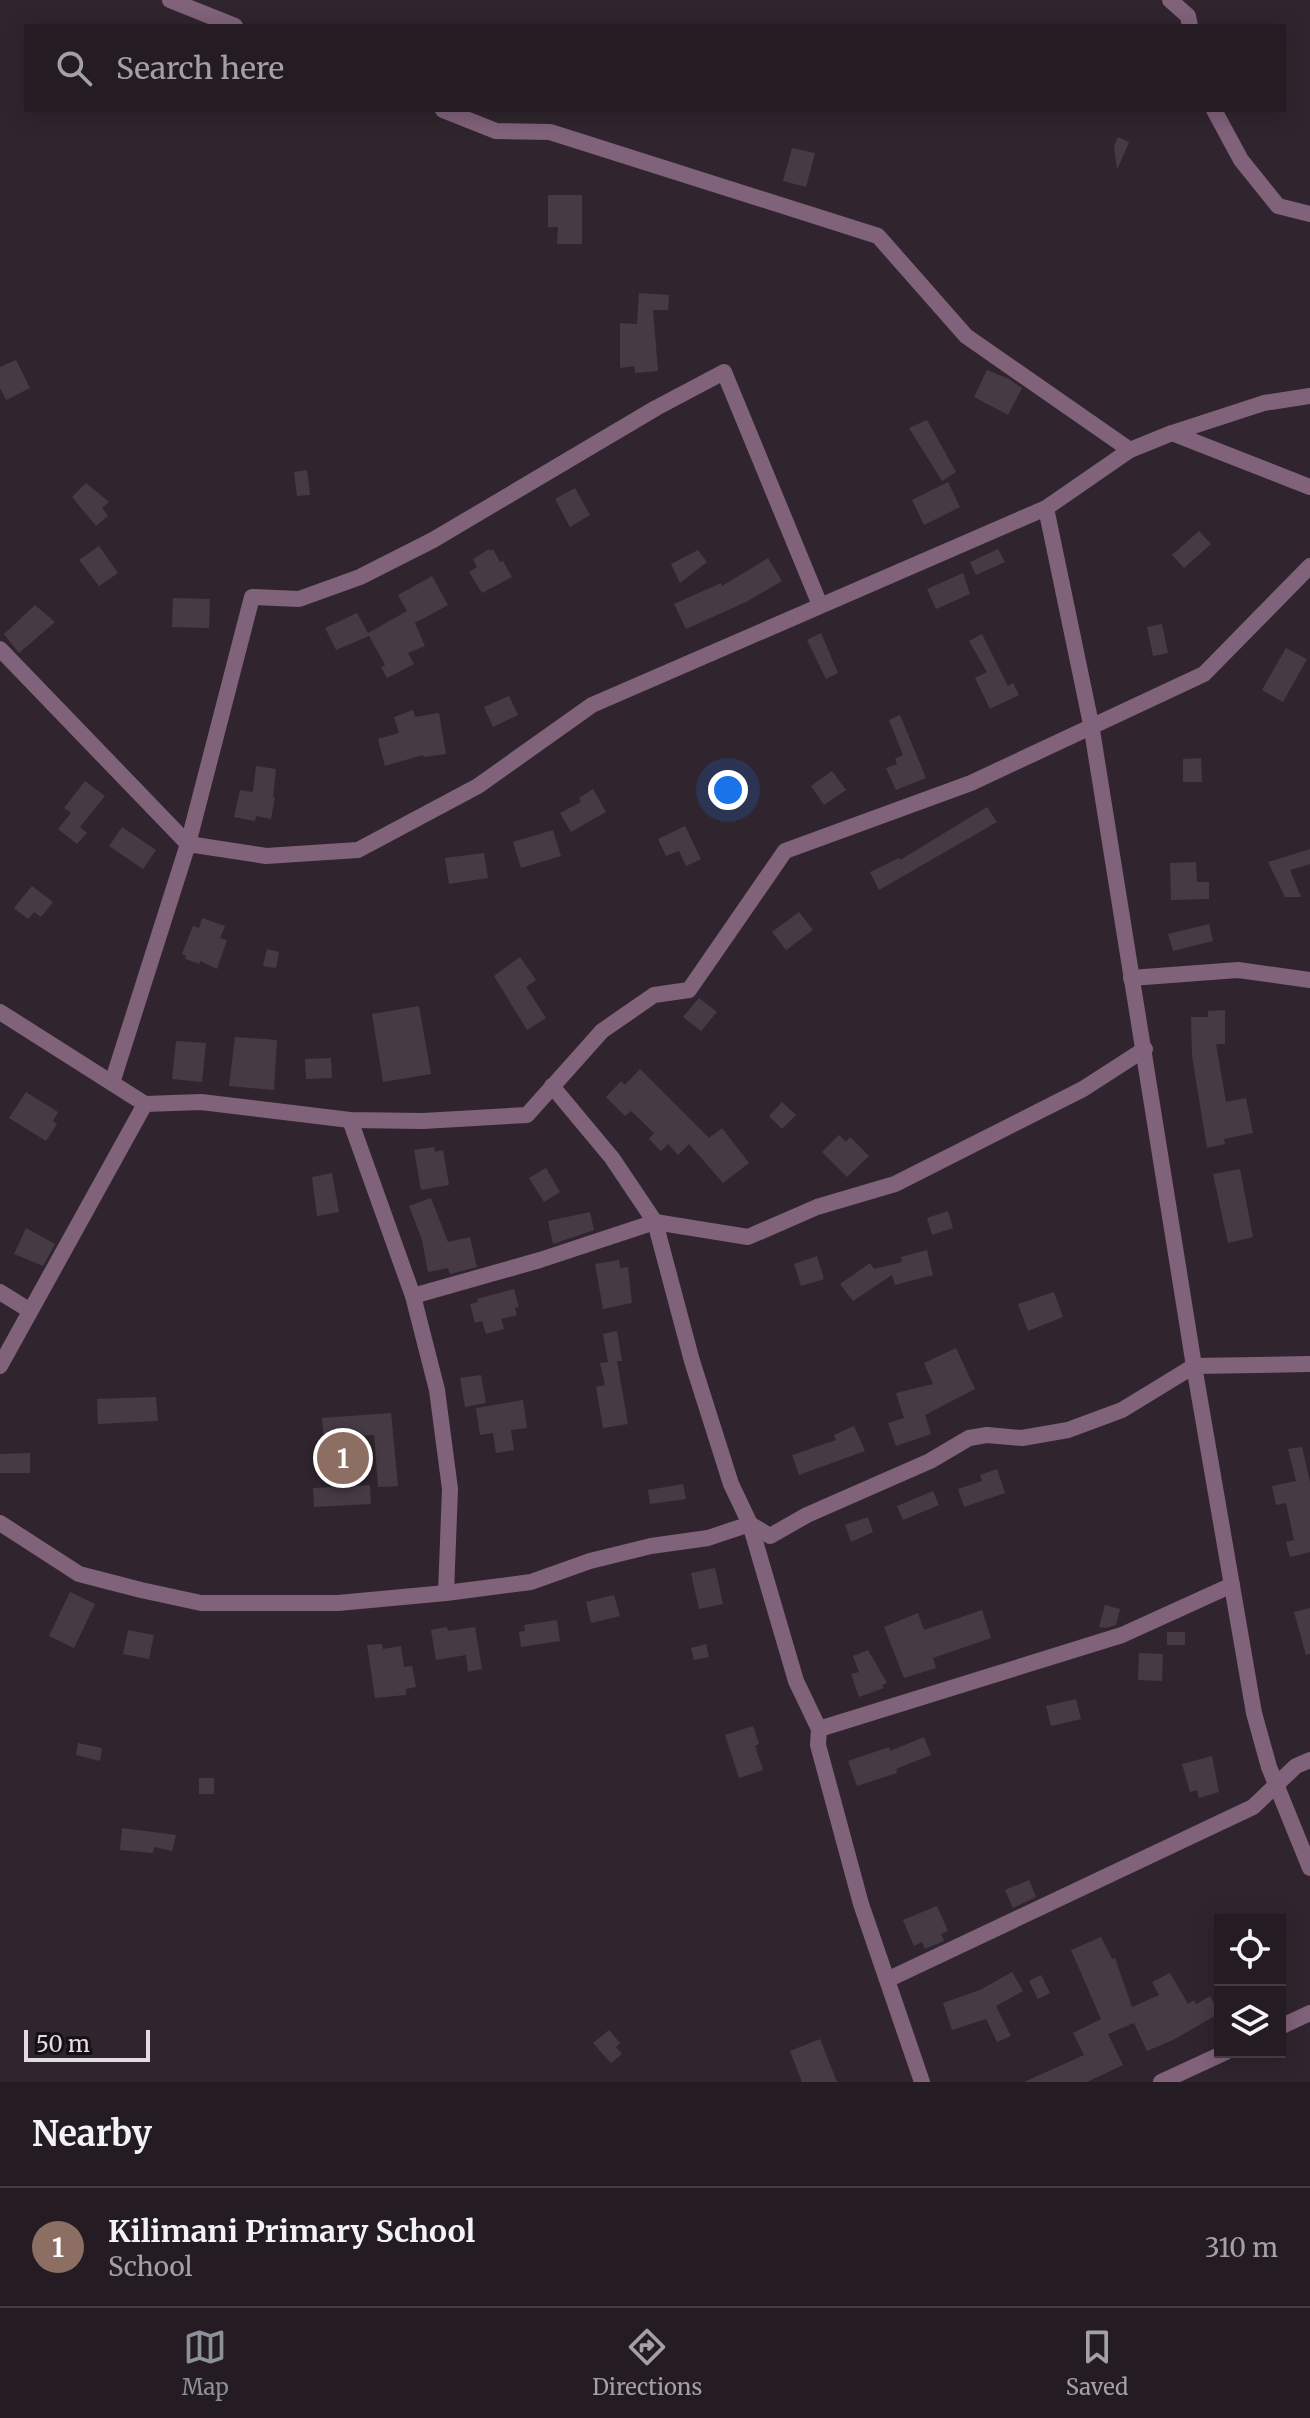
<!DOCTYPE html>
<style>
:root{--surface:#241c22;--page:#2c252a;--text:#f1f3f6;--muted:#a3a1a5;--line:#413a40;--accent:#8c9099}
body{margin:0;font-family:Merriweather,serif;background:var(--page);color:var(--text)}
.controls{position:absolute;right:24px;bottom:24px;display:grid;overflow:hidden;border-radius:0px;box-shadow:0 4px 20px #0003}
.controls button{width:72px;height:72px;display:grid;place-items:center;padding:0;border:0;border-bottom:2px solid var(--line);background:var(--surface);color:var(--text);font:40px sans-serif}
.scale{position:absolute;left:24px;bottom:20px;width:126px;box-sizing:border-box;padding-left:8px;border:4px solid #e3dce2;border-top:0;font-size:22px;line-height:28px;white-space:nowrap;color:#e3dce2;-webkit-text-stroke:6px #151014;paint-order:stroke}
.you{position:absolute;left:728px;top:790px;width:28px;height:28px;margin:-20px;border:6px solid #fff;border-radius:50%;background:#1a73e8;box-shadow:0 0 0 12px #1a73e833}
.badge{display:grid;place-items:center;width:52px;height:52px;border-radius:50%;background:var(--accent);color:#fff;font-size:26px;font-weight:700}
.pin{position:absolute;translate:-50% -50%;border:4px solid #fff;box-shadow:0 2px 8px #0006}
.list{margin:0;padding:0;list-style:none}
h2{display:flex;justify-content:space-between;align-items:center;height:104px;margin:0;padding:0 32px;font-size:34px}
h2 small{font-size:26px;font-weight:400;color:var(--muted)}
.list li{display:grid;grid-template-columns:52px 1fr auto;gap:24px;align-items:center;box-sizing:border-box;height:120px;padding:0 32px;border-top:2px solid var(--line)}
.list b{display:block;font-size:30px;white-space:nowrap}
.list p{margin:0;font-size:26px;white-space:nowrap;color:var(--muted)}
.list em{font-size:26px;font-style:normal;color:var(--muted)}
.icon{flex:none;width:44px;height:44px;fill:none;stroke:currentColor;stroke-width:2;stroke-linecap:round;stroke-linejoin:round}
.map{position:relative;flex:none;width:1310px;height:2082px;overflow:hidden}
.search{position:absolute;background:var(--surface);box-shadow:0 4px 20px #0003;left:24px;right:24px;top:24px;height:88px;display:flex;align-items:center;gap:20px;box-sizing:border-box;padding:0 28px;border-radius:0px;color:var(--muted);font-size:30px}
.sheet{height:224px;background:var(--surface)}
nav{display:flex;justify-content:space-around;align-items:center;box-sizing:border-box;height:112px;border-top:2px solid var(--line);background:var(--surface);font-size:22px;color:var(--muted)}
nav a{display:grid;justify-items:center;gap:4px}
nav .on{color:var(--accent)}
.map>svg:first-child{display:block}
.building{fill:#463b44}
.lines{fill:none;stroke-linecap:round;stroke-linejoin:round}
.minor{stroke:#80627b;stroke-width:16}
</style>
<div class="map">
<svg width="1310" height="2082" viewBox="0 0 1310 2082">
<rect width="100%" height="100%" fill="#30252e"/>
<!-- building -->
<g class="building">
<path d="M1118,137L1129,142L1117,170L1114,146Z"/>
<path d="M792,148L815,153L806,187L783,181Z"/>
<path d="M548,195H582V244H557L558,227H548Z"/>
<path d="M639,293L669,295L668,310H653L658,371L635,373L634,366L620,368V323L637,324Z"/>
<path d="M16,360L30,388L6,400L0,388V367Z"/>
<path d="M987,370L1009,379L1022,388L1008,415L974,397Z"/>
<path d="M927,420L956,472L942,481L909,428Z"/>
<path d="M307,470L310,495L297,496L294,472Z"/>
<path d="M948,482L960,507L924,525L912,500Z"/>
<path d="M86,483L109,502L102,508L108,516L96,526L72,497Z"/>
<path d="M575,488L590,515L570,527L555,499Z"/>
<path d="M1199,531L1211,544L1184,568L1172,555Z"/>
<path d="M99,546L118,573L99,586L79,560Z"/>
<path d="M489,549L490,551L493,549L500,562L503,561L512,577L482,593L469,572L477,567L473,559Z"/>
<path d="M998,549L1005,562L976,575L970,562Z"/>
<path d="M698,550L707,562L680,583L671,564Z"/>
<path d="M768,558L782,581L746,602L686,629L674,604L721,583L722,586Z"/>
<path d="M963,573L970,594L936,609L927,589Z"/>
<path d="M432,576L448,605L415,623L425,646L408,653L414,664L387,678L381,667L385,665L369,636L336,650L325,628L357,613L368,633L407,611L398,595Z"/>
<path d="M173,598L210,599L209,628L172,627Z"/>
<path d="M35,605L55,622L19,653L4,634Z"/>
<path d="M1162,624L1168,653L1153,656L1147,627Z"/>
<path d="M821,633L838,673L826,679L807,640Z"/>
<path d="M982,634L1008,686L1013,683L1019,695L990,709L975,678L987,672L969,641Z"/>
<path d="M1286,648L1307,659L1283,702L1262,690Z"/>
<path d="M509,696L518,715L493,727L484,707Z"/>
<path d="M413,710L415,717L439,713L446,754L424,757L423,755L385,766L378,739L399,733L394,717Z"/>
<path d="M900,715L926,778L896,790L886,768L897,764L895,759L903,755L889,720Z"/>
<path d="M1201,758L1202,782H1183V759Z"/>
<path d="M256,766L276,769L273,797H275L271,819L256,816L255,821L234,817L240,790L253,792Z"/>
<path d="M832,771L846,790L824,805L811,786Z"/>
<path d="M85,781L105,796L80,827L87,833L77,844L58,829L71,813L64,808Z"/>
<path d="M593,789L606,812L571,832L560,813L581,802L579,798Z"/>
<path d="M987,807L997,822L879,890L870,872L899,858L900,860Z"/>
<path d="M685,826L701,859L686,866L679,851L666,856L658,839Z"/>
<path d="M122,827L156,850L143,869L109,846Z"/>
<path d="M553,830L561,856L521,868L513,842Z"/>
<path d="M1310,849V864L1290,870L1301,897H1285L1268,862Z"/>
<path d="M484,853L488,878L449,884L445,858Z"/>
<path d="M1196,862L1197,882H1209V899L1171,900L1170,863Z"/>
<path d="M32,886L53,902L41,917L34,912L28,919L14,908Z"/>
<path d="M799,912L813,930L786,950L772,932Z"/>
<path d="M202,918L225,926L220,938L227,940L217,969L200,961V964L185,959L186,956L182,954L193,926L199,928Z"/>
<path d="M1209,924L1213,941L1173,951L1168,934Z"/>
<path d="M267,949L279,952L276,968L263,966Z"/>
<path d="M520,957L536,980L526,987L546,1018L527,1030L494,976Z"/>
<path d="M699,998L717,1012L701,1031L683,1017Z"/>
<path d="M419,1006L431,1074L383,1082L372,1014Z"/>
<path d="M1225,1010V1044H1216L1226,1102L1246,1098L1253,1133L1224,1139L1225,1144L1207,1148L1192,1056L1191,1017H1208V1011Z"/>
<path d="M235,1037L277,1040L274,1090L229,1086Z"/>
<path d="M176,1041L206,1043L202,1082L172,1079Z"/>
<path d="M331,1058L332,1078L306,1079L305,1059Z"/>
<path d="M640,1069L709,1138L722,1128L749,1163L723,1183L689,1144L678,1155L668,1144L661,1151L649,1139L654,1133L631,1111L625,1116L606,1097L621,1081L625,1085Z"/>
<path d="M26,1092L58,1112L53,1121L57,1124L46,1141L9,1118Z"/>
<path d="M782,1102L796,1115L782,1129L769,1116Z"/>
<path d="M839,1135L846,1142L850,1137L869,1156L847,1177L822,1152Z"/>
<path d="M434,1147L435,1152L443,1150L449,1185L421,1190L414,1150Z"/>
<path d="M546,1168L560,1192L544,1202L529,1178Z"/>
<path d="M1240,1169L1253,1237L1228,1243L1213,1174Z"/>
<path d="M332,1173L339,1212L317,1216L312,1177Z"/>
<path d="M431,1198L448,1242L470,1237L477,1267L450,1274L448,1268L428,1272L422,1240L409,1206Z"/>
<path d="M948,1211L953,1228L932,1235L927,1218Z"/>
<path d="M590,1212L594,1230L553,1244L548,1221Z"/>
<path d="M26,1228L55,1244L43,1266L14,1254Z"/>
<path d="M927,1250L933,1275L895,1285L892,1275L853,1301L840,1284L870,1263L874,1269L902,1262L901,1257Z"/>
<path d="M817,1256L824,1279L801,1286L794,1264Z"/>
<path d="M619,1260L620,1268L628,1267L632,1303L603,1309L595,1264Z"/>
<path d="M514,1289L519,1307L515,1308L517,1315L501,1319L504,1329L486,1334L482,1321L475,1323L470,1304L478,1302L477,1299Z"/>
<path d="M1054,1292L1063,1317L1028,1331L1018,1304Z"/>
<path d="M617,1331L622,1361H617L628,1424L603,1428L596,1387L605,1385L600,1363L608,1362L603,1334Z"/>
<path d="M956,1348L975,1389L925,1415L931,1434L896,1446L888,1423L904,1418L896,1393L933,1384L924,1363Z"/>
<path d="M481,1375L486,1403L465,1407L460,1378Z"/>
<path d="M156,1397L158,1421L98,1424L97,1399Z"/>
<path d="M523,1400L527,1428L511,1430L514,1450L496,1453L493,1433L480,1435L476,1408Z"/>
<path d="M391,1413L398,1486L378,1487L374,1435L324,1438L322,1418Z"/>
<path d="M854,1426L865,1451L799,1475L792,1455L836,1440L834,1435Z"/>
<path d="M1302,1447L1310,1482V1552L1290,1557L1286,1542L1294,1540L1286,1503L1276,1505L1272,1486L1296,1481L1288,1449Z"/>
<path d="M30,1453V1473H0V1454Z"/>
<path d="M997,1469L1005,1493L964,1507L958,1489L982,1481L980,1475Z"/>
<path d="M683,1484L686,1499L650,1504L648,1490Z"/>
<path d="M370,1485L371,1504L314,1507L313,1488Z"/>
<path d="M933,1491L939,1505L903,1520L897,1506Z"/>
<path d="M868,1517L873,1532L851,1542L845,1525Z"/>
<path d="M715,1568L723,1604L699,1609L691,1573Z"/>
<path d="M70,1592L95,1604L74,1648L49,1636Z"/>
<path d="M614,1595L620,1616L591,1623L586,1602Z"/>
<path d="M1105,1605L1120,1609L1116,1625L1106,1628L1099,1627Z"/>
<path d="M1310,1608V1654L1306,1655L1294,1612Z"/>
<path d="M982,1610L991,1638L933,1658L936,1668L904,1678L884,1627L918,1613L924,1630Z"/>
<path d="M557,1620L560,1641L521,1647L519,1632L525,1631L524,1625Z"/>
<path d="M447,1627L448,1631L475,1627L482,1669L468,1672L466,1655L436,1660L431,1630Z"/>
<path d="M128,1630L154,1635L149,1659L123,1654Z"/>
<rect x="1167" y="1632" width="18" height="13"/>
<path d="M382,1644L383,1649L401,1646L404,1667L412,1666L416,1687L406,1689V1695L375,1698L367,1645Z"/>
<path d="M706,1644L709,1657L694,1660L691,1648Z"/>
<path d="M868,1650L887,1683L882,1685L884,1688L859,1697L851,1674L859,1672L853,1656Z"/>
<path d="M1139,1653L1163,1654L1162,1681L1138,1680Z"/>
<path d="M1076,1699L1081,1719L1051,1726L1046,1706Z"/>
<path d="M753,1726L759,1744L755,1746L763,1770L739,1778L725,1735Z"/>
<path d="M924,1737L931,1755L896,1769L897,1773L857,1786L848,1761L889,1747L890,1751Z"/>
<path d="M78,1743L102,1748L100,1761L76,1755Z"/>
<path d="M1212,1756L1219,1792L1199,1798L1197,1790L1190,1792L1182,1764Z"/>
<rect x="199" y="1778" width="15" height="16"/>
<path d="M122,1828L176,1835L172,1851L154,1847L153,1853L120,1850Z"/>
<path d="M1029,1880L1036,1897L1013,1908L1005,1890Z"/>
<path d="M937,1906L948,1931L941,1934L944,1941L925,1949L922,1942L914,1946L903,1920Z"/>
<path d="M1101,1937L1112,1959L1115,1958L1132,2007L1159,1995L1152,1982L1170,1973L1188,2004L1194,2000L1196,2004L1210,1996L1220,2013L1173,2040L1147,2051L1134,2023L1108,2034L1123,2065L1087,2082H1024L1084,2055L1073,2033L1101,2019L1071,1950Z"/>
<path d="M1012,1972L1023,1991L996,2006L1011,2036L997,2042L986,2019L952,2030L943,2003L980,1990Z"/>
<path d="M1041,1975L1050,1993L1038,1999L1029,1981Z"/>
<path d="M609,2030L620,2043L616,2047L622,2054L611,2063L593,2043Z"/>
<path d="M820,2039L837,2082H802L790,2051Z"/>
</g>
<g class="lines">
<!-- minor -->
<g class="minor">
<path d="M170,0L235,26"/>
<path d="M1170,0L1188,16L1190,26"/>
<path d="M443,110L496,131L550,132L878,236L966,336L1130,450"/>
<path d="M1214,110L1241,160L1278,206L1310,214"/>
<path d="M1172,433L1310,487"/>
<path d="M1046,508L1091,724L1194,1366L1254,1713L1269,1767L1310,1868"/>
<path d="M0,649L188,844L266,856L358,850L478,786L592,705L1046,508L1130,450L1172,433L1264,403L1310,396"/>
<path d="M1131,978L1238,970L1310,980"/>
<path d="M0,1012L145,1104L201,1102L350,1120L423,1121L527,1115L602,1031L654,995L689,990L785,851L971,783L1204,674L1310,566"/>
<path d="M112,1083L188,844L252,597L299,599L360,577L433,540L656,408L724,372L820,605"/>
<path d="M552,1086L612,1158L655,1222L692,1361L731,1484L750,1524L796,1681L819,1729L818,1745L861,1904L922,2082"/>
<path d="M350,1120L413,1296L437,1390L450,1489L446,1593"/>
<path d="M0,1292L29,1310"/>
<path d="M413,1296L540,1260L655,1222L748,1237L817,1207L895,1184L1083,1089L1145,1049"/>
<path d="M0,1366L145,1104"/>
<path d="M0,1523L79,1574L141,1590L201,1603H338L446,1593L531,1582L590,1561L651,1546L708,1538L750,1524L770,1536L807,1515L930,1461L969,1438L987,1435L1022,1438L1068,1430L1122,1410L1194,1366L1310,1364"/>
<path d="M819,1729L1122,1635L1232,1585"/>
<path d="M889,1979L1253,1807L1296,1766L1310,1760"/>
<path d="M1280,2027L1310,2013"/>
<path d="M1161,2082L1226,2052"/>
</g>
</g>
</svg>
<div class="controls">
<button><svg class="icon" aria-label="locate" viewBox="0 0 24 24"><circle cx="12" cy="12" r="6"/><path d="M12 2v4M12 18v4M2 12h4M18 12h4"/></svg></button>
<button><svg class="icon" aria-label="layers" viewBox="0 0 24 24"><path d="M12 4l9 5-9 5-9-5zM3 14l9 5 9-5"/></svg></button>
</div>
<div class="scale">50 m</div>
<div class="you"></div>
<div class="pin badge" style="left:343px;top:1458px;background:#8d6e63">1</div>
<div class="search"><svg class="icon" aria-label="search" viewBox="0 0 24 24"><circle cx="10" cy="10" r="6"/><path d="M15 15l6 6"/></svg>Search here</div>
</div>
<section class="sheet">
<h2>Nearby<small></small></h2>
<ul class="list">
<li><span class="badge" style="background:#8d6e63">1</span><div><b>Kilimani Primary School</b><p>School</p></div><em>310 m</em></li>
</ul>
</section>
<nav>
<a class="on"><svg class="icon" aria-label="map" viewBox="0 0 24 24"><path d="M3 6l6-2 6 2 6-2v14l-6 2-6-2-6 2zM9 4v14M15 6v14"/></svg>Map</a>
<a><svg class="icon" aria-label="directions" viewBox="0 0 24 24"><path d="M12 3l9 9-9 9-9-9zM9 14v-3h6M13 9l2 2-2 2"/></svg>Directions</a>
<a><svg class="icon" aria-label="saved" viewBox="0 0 24 24"><path d="M7 4h10v16l-5-4-5 4z"/></svg>Saved</a>
</nav>
